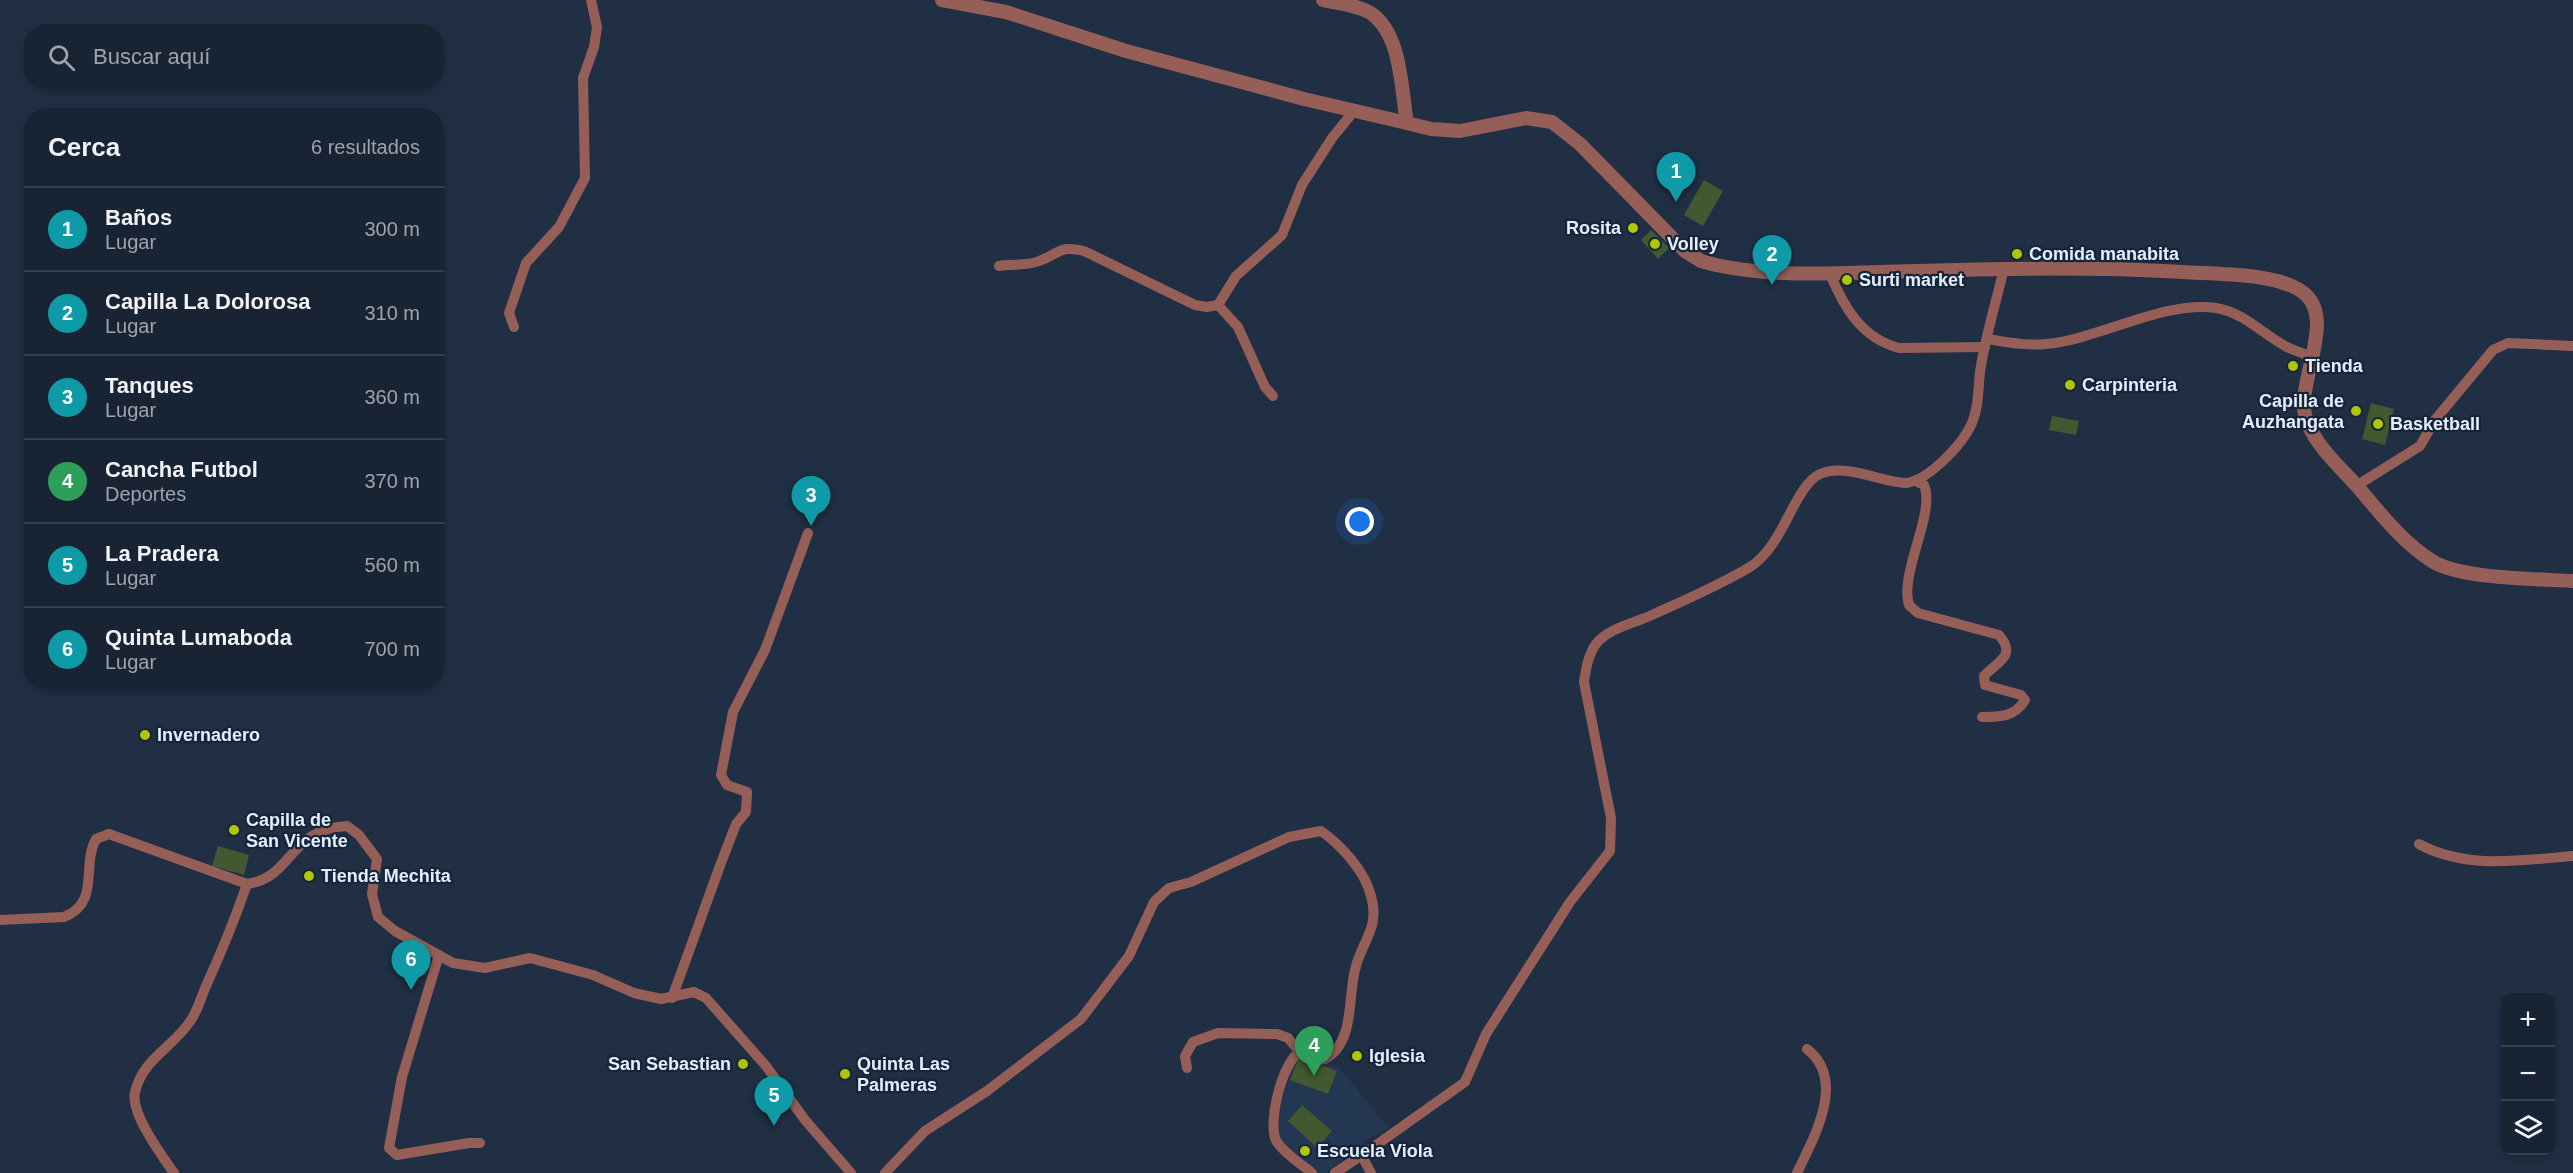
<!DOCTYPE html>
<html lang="es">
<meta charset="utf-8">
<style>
:root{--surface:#182333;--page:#212b3b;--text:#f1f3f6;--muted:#9fa4ac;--line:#36404e;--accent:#2563eb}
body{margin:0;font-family:Arial,sans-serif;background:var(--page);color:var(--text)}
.controls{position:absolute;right:18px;bottom:18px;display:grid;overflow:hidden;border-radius:12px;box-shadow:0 3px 9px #0003}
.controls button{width:54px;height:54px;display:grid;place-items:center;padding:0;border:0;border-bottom:2px solid var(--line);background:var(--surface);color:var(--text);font:30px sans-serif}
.you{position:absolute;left:1360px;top:522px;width:21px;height:21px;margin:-15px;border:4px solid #fff;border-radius:50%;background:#1a73e8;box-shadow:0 0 0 9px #1a73e833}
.badge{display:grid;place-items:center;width:39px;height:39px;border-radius:50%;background:var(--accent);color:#fff;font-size:20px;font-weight:700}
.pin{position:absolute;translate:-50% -50px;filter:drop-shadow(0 2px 3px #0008)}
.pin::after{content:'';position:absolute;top:32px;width:21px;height:18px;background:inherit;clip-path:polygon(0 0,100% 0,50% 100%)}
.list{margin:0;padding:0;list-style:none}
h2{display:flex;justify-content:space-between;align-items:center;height:78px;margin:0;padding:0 24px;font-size:26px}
h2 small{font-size:20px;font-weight:400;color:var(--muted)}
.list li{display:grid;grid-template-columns:39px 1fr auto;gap:18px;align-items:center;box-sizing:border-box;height:84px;padding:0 24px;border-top:2px solid var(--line)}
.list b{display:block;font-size:22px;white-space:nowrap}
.list p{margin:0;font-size:20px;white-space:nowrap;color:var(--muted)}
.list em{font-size:20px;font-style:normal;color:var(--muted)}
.icon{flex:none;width:33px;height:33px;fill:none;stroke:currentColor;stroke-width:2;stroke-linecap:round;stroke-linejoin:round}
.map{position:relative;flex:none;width:2573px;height:1173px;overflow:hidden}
.search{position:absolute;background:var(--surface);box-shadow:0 3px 9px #0003;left:24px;top:24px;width:420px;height:66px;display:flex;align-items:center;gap:15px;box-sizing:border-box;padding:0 21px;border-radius:24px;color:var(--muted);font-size:22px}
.panel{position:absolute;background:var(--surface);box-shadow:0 3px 9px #0003;left:24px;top:108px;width:420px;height:582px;border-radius:24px}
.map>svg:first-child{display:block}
.built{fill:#233652}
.green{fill:#415831}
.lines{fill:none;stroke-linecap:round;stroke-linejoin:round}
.minor{stroke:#955f58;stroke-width:10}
.tertiary{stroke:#955f58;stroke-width:14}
.poi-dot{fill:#b0c503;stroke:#16253a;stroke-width:2}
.labels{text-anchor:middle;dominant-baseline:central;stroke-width:4.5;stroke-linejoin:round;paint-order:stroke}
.poi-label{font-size:18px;font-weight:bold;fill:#e4eefd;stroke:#16253a;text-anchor:start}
</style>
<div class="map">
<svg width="2573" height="1173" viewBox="0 0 2573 1173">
<rect width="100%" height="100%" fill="#202f44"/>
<!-- built -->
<path class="built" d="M1296,1056L1338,1066L1389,1128L1365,1141L1326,1173H1315L1277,1138L1276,1121Z"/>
<!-- green -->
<g class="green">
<path d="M1704,180L1723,191L1703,226L1684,215Z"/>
<path d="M1651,230L1669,248L1658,259L1641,240Z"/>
<path d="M2371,403L2394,409L2385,445L2362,439Z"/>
<path d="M2052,416L2079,421L2076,435L2049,430Z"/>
<path d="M218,846L249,855L244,875L212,866Z"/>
<path d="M1299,1057L1337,1071L1328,1094L1290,1080Z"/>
<path d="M1302,1105L1332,1131L1317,1148L1288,1121Z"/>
</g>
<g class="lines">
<!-- minor -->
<g class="minor">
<path d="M999,266C1011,264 1027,266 1039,261C1061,253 1058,245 1084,251L1195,305L1207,307L1218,305L1236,276L1282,235L1302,185L1332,138L1354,111"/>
<path d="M1830,274C1844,307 1861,338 1899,348L1985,347"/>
<path d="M1218,305L1238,327L1265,387L1273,396"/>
<path d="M514,327L509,313L526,263L559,227L585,178L583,78L594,47L597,27L591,0"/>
<path d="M1987,339C2007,342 2026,346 2046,344C2097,340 2164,300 2216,308C2245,313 2262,334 2287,347C2295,351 2304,354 2313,357"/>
<path d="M1916,481L1924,485C1936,513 1899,573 1909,605L1918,613L1999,635C2017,656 1998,661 1984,676L1985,685L2021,695L2025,700C2015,717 2000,717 1982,717"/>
<path d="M2356,486L2420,446L2435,420L2493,350L2508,343L2573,346"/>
<path d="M2419,844C2466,870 2522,860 2573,856"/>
<path d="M0,920L64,917C101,902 81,866 96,839L109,834L247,884C293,878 288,829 347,826L359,835L377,859L372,894L378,917L395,931L453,963L485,968L530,958L593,975L634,993L661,999L694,992L706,998L766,1066L805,1120L851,1173"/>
<path d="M439,955L402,1077L389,1148L397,1155L469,1143H480"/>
<path d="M672,998L721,863L736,824L746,812L747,792L727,785L721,775L733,712L765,650L808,533"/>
<path d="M1187,1068L1185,1056L1193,1042L1218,1033L1277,1034L1288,1038L1300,1052"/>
<path d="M174,1173C162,1156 130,1113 135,1092C143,1058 175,1046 191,1020C198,1010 201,997 206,986C221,953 235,919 247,884"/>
<path d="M885,1173L925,1131L987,1091L1081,1019L1129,956L1154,902L1169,888L1191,882L1289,837L1321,831C1341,845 1365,871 1371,896C1380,927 1363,940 1356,966C1347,995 1356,1042 1325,1059L1318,1060L1300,1052C1283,1060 1266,1125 1277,1142C1285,1154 1301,1164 1312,1173"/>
<path d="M1335,1173L1365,1153"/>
<path d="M1371,1173L1364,1160L1365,1153L1465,1082L1486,1034L1570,902L1610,851L1611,818L1584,682C1586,669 1588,655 1596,644C1608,628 1635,623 1652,615C1685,600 1720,585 1750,567C1784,546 1794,486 1820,474C1846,463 1880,482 1906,483C1929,480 1963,444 1972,423C1979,407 1978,389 1980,372C1985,337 1996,303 2004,268"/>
<path d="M1797,1173C1814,1137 1847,1080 1807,1049"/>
</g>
<!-- tertiary -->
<g class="tertiary">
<path d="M942,0L1006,12L1126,51L1304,99L1407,123"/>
<path d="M1323,0C1339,4 1359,5 1372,14C1402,36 1401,90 1407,123L1431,129L1460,131L1526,118L1552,122L1580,144L1685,251L1701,261L1716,265C1781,279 1851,272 1917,271C2006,268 2095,267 2183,272C2215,274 2270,273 2298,289C2342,314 2294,381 2306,419C2315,445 2339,466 2357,486C2380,513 2402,542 2432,561C2460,579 2538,579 2573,581"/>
</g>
</g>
<!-- markers -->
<g class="poi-dot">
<circle cx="1633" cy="228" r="6"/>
<circle cx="1655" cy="244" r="6"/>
<circle cx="2017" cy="254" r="6"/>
<circle cx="1847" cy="280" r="6"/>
<circle cx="2293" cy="366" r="6"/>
<circle cx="2070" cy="385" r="6"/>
<circle cx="2356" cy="411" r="6"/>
<circle cx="2378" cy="424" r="6"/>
<circle cx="145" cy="735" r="6"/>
<circle cx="234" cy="830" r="6"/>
<circle cx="309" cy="876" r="6"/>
<circle cx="1357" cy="1056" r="6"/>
<circle cx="743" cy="1064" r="6"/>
<circle cx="845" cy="1074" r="6"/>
<circle cx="1305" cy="1151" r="6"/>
</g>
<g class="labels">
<!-- poi labels -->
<g class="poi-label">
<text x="1621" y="228" text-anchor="end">Rosita</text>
<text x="1667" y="244">Volley</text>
<text x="2029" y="254">Comida manabita</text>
<text x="1859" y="280">Surti market</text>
<text x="2305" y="366">Tienda</text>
<text x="2082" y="385">Carpinteria</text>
<text x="2344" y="401" text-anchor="end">Capilla de<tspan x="2344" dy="21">Auzhangata</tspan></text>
<text x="2390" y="424">Basketball</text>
<text x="157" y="735">Invernadero</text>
<text x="246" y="820">Capilla de<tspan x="246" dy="21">San Vicente</tspan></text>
<text x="321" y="876">Tienda Mechita</text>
<text x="1369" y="1056">Iglesia</text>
<text x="731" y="1064" text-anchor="end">San Sebastian</text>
<text x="857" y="1064">Quinta Las<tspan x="857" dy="21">Palmeras</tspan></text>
<text x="1317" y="1151">Escuela Viola</text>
</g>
</g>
</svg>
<div class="controls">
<button>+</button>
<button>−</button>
<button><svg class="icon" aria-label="layers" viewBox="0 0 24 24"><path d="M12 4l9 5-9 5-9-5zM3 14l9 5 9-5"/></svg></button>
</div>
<div class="you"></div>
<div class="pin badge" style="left:1676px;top:202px;background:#0f9aa8">1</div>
<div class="pin badge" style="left:1772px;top:285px;background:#0f9aa8">2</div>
<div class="pin badge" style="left:811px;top:526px;background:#0f9aa8">3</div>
<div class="pin badge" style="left:1314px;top:1076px;background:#2e9e5b">4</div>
<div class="pin badge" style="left:774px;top:1126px;background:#0f9aa8">5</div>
<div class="pin badge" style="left:411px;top:990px;background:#0f9aa8">6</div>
<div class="search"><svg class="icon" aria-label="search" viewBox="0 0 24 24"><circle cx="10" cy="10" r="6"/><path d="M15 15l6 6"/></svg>Buscar aquí</div>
<section class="panel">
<h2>Cerca<small>6 resultados</small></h2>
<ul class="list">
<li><span class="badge" style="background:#0f9aa8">1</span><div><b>Baños</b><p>Lugar</p></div><em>300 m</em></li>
<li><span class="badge" style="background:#0f9aa8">2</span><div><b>Capilla La Dolorosa</b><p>Lugar</p></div><em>310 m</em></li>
<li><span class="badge" style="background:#0f9aa8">3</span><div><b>Tanques</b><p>Lugar</p></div><em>360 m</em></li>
<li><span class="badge" style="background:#2e9e5b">4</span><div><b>Cancha Futbol</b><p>Deportes</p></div><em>370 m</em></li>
<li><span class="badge" style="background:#0f9aa8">5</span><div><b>La Pradera</b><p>Lugar</p></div><em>560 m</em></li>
<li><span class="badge" style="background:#0f9aa8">6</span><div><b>Quinta Lumaboda</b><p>Lugar</p></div><em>700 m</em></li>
</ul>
</section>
</div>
